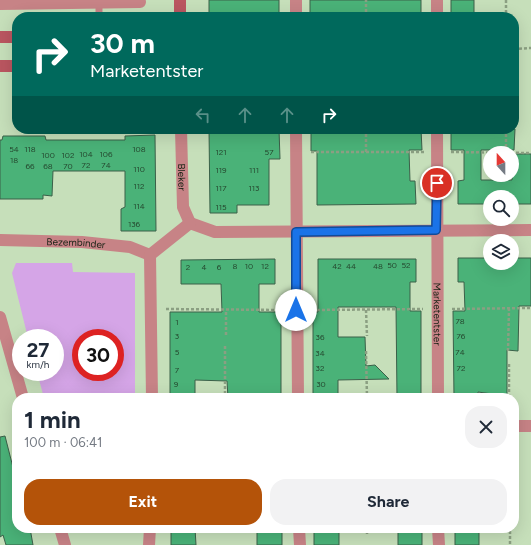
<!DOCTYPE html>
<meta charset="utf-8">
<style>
body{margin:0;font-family:Figtree,sans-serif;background:#f2f2f3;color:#1f2937;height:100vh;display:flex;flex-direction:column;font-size:15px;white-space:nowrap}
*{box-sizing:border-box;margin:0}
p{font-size:13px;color:#747a83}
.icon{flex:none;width:22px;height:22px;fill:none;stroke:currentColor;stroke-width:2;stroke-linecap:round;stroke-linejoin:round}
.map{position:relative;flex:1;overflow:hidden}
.details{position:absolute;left:12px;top:393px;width:507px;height:140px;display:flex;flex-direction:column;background:#fff;border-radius:16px;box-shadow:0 4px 16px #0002}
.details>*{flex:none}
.top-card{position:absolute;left:12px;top:12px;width:507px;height:122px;border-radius:16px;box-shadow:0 4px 16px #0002;background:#00695c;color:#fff;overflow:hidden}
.needle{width:26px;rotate:339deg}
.fabs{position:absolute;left:483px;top:146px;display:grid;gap:8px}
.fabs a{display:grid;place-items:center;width:36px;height:36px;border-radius:50%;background:#fff;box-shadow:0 4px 16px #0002;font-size:20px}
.speed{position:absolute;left:12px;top:329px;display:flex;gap:8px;font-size:20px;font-weight:700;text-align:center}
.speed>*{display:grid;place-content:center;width:52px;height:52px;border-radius:50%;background:#fff;box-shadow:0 4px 16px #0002;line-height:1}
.speed small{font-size:10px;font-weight:400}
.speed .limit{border:6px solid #d22;background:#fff;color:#111}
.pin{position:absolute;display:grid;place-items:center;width:34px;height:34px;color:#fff;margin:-17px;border:2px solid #fff;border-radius:50%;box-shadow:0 1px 4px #0007}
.me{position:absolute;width:44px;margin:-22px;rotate:0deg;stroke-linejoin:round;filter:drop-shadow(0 0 3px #0008)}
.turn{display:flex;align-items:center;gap:14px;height:84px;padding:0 12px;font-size:18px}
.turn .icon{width:52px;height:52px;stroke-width:2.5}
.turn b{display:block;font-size:28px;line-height:34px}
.lanes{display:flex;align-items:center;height:38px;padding:0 12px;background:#0003;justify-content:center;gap:20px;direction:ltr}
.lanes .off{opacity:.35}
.round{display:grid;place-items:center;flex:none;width:42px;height:42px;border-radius:16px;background:#f2f2f3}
.overview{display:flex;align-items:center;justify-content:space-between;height:68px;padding:0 12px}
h1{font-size:24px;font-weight:700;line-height:30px}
.cta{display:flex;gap:8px;margin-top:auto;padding:8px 12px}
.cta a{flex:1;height:46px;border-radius:16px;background:#b45309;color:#fff;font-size:16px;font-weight:700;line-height:46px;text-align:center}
.cta a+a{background:#f2f2f3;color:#1f2937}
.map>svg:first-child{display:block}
.green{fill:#d5a5e7;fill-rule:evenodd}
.building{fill:#4ab278;stroke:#3b6049}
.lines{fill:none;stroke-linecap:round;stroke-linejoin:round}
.path{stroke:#8b9f82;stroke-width:2.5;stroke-dasharray:3 2;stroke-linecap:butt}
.lane{stroke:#c78386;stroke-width:7}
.street{stroke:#c78386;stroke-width:12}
.secondary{stroke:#ba5660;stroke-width:12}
.route-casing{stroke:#114b97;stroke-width:10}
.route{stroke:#1a73e8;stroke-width:7}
.labels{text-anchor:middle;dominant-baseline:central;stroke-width:4;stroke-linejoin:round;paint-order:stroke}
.number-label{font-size:8px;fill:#25472e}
.street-label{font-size:10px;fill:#192315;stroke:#c6dfba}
</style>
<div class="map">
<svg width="531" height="545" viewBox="0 0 531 545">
<rect width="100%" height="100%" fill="#c6dfba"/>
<path class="green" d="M16 263H72L73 272 135 273V398H44L37 372H55V338H28L12 273ZM81 338H115V372H81Z"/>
<path class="building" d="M209 0H279V14L259 15V17H209Z
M310 0H421V17H368V13L341 14V17H310Z
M451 0H474V17H451Z
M209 129H279L280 159H269V205H237V213H210Z
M311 129H421L422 150H409L410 181H415L416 204 317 205V151H311Z
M451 129H515L514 150H481V180H512V154H531V204H512V197H490V204H458V181L464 180V150H451Z
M155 135 156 231H121V209L125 207V171H53L52 196 43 195V199H0V140H2L3 136H45L46 140H125V136Z
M458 258H490V263H512V258H531V306H519L518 351 507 350V396L478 392V398H454L453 311H465L464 282H458Z
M275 259V284H259V312H281V398H228L227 381 195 380V398H170V312H222L221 284H181V260Z
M318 259H416V282H410V311H421V398H397L396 307H338V337H365L366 366 375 365 389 379 338 380V398H313V312H318Z
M5 436 17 483V528H30L33 545H6L3 535 0 537V437Z
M171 528H195L196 545H171Z
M257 528H282V545H257Z
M314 528H339V545H314Z
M398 528H422V545H398Z
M455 528H479V545H455Z"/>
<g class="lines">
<path class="path" d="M506 0V17
M366 17V0
M514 49 531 48
M366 129V152
M506 129V152
M311 152H424
M451 152 531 153
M166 309 283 310
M452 309 531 308
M312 310 423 309
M366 310 367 336
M226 335V310
M225 346V398
M366 351 367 398
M508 351 509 309
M509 364V398
M226 528V533
M510 531V545
M367 534V528"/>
<path class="lane" d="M99 3V17"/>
<g class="street">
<path d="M0 4 140 2"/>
<path d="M296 17V0"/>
<path d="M437 17V0"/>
<path id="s1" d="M181 129 183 207 190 223"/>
<path d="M296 129 298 398"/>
<path id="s2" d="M437 129 438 398"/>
<path d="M190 223 215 232 531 230"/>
<path id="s3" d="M0 240 82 242 130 247 150 255"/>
<path d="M150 255 152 398"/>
<path d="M150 255 190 223"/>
<path d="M0 317 23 398"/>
<path d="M514 426H531"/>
<path d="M60 528 65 545"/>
<path d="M299 528 300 545"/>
<path d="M438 528 439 545"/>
<path d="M149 545 150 528"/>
</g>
<path class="secondary" d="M180 17V0
M0 37H17
M0 66H17"/>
</g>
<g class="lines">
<defs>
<path id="route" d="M296 310V232L436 230 437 183"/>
</defs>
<use href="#route" class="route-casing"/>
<use href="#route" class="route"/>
</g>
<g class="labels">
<g class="number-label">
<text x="14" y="149">54</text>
<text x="30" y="149">118</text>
<text x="139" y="149">108</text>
<text x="221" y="152">121</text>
<text x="269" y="152">57</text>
<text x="86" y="154">104</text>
<text x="106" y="154">106</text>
<text x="48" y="155">100</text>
<text x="68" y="155">102</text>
<text x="14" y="160">18</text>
<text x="86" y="165">72</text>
<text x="106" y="165">74</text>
<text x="30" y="166">66</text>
<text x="48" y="166">68</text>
<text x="68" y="166">70</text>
<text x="139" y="169">110</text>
<text x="221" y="170">119</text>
<text x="254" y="170">111</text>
<text x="139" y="186">112</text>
<text x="221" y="188">117</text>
<text x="254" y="188">113</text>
<text x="139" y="206">114</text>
<text x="221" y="207">115</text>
<text x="134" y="224">136</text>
<text x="392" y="265">50</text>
<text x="406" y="265">52</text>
<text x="235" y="266">8</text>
<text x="249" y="266">10</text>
<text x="265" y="266">12</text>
<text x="337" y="266">42</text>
<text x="351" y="266">44</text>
<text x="378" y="266">48</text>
<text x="188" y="267">2</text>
<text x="204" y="267">4</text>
<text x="219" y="267">6</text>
<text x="460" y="321">78</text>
<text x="177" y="322">1</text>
<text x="177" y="336">3</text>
<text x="461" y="336">76</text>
<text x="320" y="337">36</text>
<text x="177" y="352">5</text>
<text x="460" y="352">74</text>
<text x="320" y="353">34</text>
<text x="320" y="368">32</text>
<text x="461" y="368">72</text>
<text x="177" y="370">7</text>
<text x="176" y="384">9</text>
<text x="321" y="384">30</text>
</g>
<g class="street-label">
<text stroke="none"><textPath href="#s1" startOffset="48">Bleker</textPath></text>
<text stroke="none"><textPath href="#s3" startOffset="76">Bezembinder</textPath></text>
<text stroke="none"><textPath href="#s2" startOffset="185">Marketentster</textPath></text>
</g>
</g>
</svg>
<div class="fabs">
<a><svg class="needle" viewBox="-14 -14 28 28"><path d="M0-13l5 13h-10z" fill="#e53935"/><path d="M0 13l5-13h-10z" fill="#747a83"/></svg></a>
<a><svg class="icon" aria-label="search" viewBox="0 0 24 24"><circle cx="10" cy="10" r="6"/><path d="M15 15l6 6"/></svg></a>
<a><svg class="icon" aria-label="layers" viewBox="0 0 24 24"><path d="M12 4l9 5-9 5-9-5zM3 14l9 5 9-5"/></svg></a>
</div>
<div class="speed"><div>27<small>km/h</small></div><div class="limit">30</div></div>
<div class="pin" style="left:437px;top:183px;background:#d93025"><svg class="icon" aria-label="arrive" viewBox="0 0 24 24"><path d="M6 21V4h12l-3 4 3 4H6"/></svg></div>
<svg class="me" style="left:296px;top:310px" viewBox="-20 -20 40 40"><circle r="19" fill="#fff"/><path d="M0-13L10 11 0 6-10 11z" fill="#1a73e8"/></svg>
<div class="top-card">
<div class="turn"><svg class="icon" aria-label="right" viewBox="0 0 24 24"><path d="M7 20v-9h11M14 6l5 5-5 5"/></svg><div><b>30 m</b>Marketentster</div></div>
<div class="lanes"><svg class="icon off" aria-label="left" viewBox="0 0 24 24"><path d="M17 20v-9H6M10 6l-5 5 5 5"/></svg><svg class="icon off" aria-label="ahead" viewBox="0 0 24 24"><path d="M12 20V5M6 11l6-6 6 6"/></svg><svg class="icon off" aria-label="ahead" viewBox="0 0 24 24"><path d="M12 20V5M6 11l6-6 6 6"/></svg><svg class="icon" aria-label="right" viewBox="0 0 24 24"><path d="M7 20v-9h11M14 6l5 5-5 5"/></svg></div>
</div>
<section class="details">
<div class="overview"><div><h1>1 min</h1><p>100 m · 06:41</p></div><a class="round"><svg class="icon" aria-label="close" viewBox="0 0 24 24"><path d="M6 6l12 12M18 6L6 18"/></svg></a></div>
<div class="cta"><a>Exit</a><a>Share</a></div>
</section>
</div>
